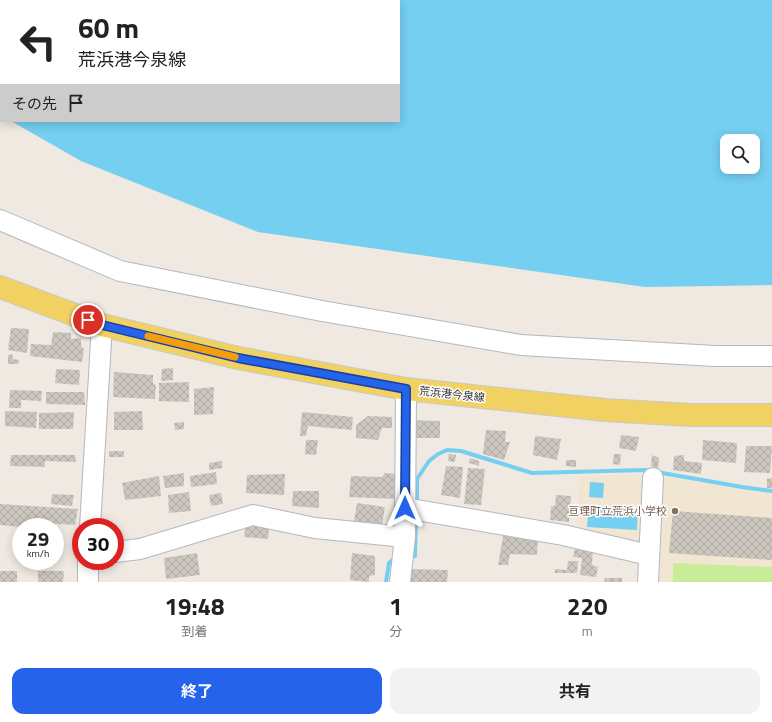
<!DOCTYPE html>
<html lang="ja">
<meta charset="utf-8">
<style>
body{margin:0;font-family:"Titillium Web","Noto Sans JP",sans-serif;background:#f2f2f2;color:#222;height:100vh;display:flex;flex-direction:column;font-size:15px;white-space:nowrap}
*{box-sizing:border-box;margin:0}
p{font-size:13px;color:#767676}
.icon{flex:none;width:22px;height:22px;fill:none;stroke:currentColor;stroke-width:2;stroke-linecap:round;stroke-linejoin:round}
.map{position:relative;height:582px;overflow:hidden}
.details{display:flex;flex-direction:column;background:#fff;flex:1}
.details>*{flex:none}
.banner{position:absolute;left:0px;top:0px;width:400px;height:122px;box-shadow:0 2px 10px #0003;background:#fff;color:#222;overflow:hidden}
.tools{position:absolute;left:720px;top:134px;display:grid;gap:8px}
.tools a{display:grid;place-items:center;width:40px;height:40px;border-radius:8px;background:#fff;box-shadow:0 2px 10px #0003;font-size:20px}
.speed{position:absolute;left:12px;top:518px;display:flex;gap:8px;font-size:20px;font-weight:700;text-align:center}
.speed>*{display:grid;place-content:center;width:52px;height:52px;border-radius:50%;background:#fff;box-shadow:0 2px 10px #0003;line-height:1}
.speed small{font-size:10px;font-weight:400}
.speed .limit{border:6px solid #d22;background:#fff;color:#111}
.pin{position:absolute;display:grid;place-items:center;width:34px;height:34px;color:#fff;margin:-17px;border:2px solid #fff;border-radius:50%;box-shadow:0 1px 4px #0007}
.me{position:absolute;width:44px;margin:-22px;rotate:0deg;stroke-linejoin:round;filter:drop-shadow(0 0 3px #0008)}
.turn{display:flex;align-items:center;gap:14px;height:84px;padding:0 12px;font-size:18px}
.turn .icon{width:52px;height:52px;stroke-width:2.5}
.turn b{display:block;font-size:28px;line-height:34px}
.then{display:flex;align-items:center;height:38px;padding:0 12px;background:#0003;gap:8px;font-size:15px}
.eta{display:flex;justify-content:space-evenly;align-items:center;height:68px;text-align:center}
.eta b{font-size:24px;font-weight:700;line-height:28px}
.button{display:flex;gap:8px;margin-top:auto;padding:8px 12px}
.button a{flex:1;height:46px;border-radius:12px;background:#2563eb;color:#fff;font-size:16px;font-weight:700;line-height:46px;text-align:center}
.button a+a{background:#f2f2f2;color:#222}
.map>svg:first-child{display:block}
.education{fill:#f0e6d1}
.pitch{fill:#c9ec9a}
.water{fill:#75cff0;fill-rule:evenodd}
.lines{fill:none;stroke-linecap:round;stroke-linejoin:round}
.stream{stroke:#75cff0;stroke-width:4}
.building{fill:url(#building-cross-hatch)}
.minor-casing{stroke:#b4b7c1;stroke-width:22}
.major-casing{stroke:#c9c9c9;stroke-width:24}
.minor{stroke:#fff;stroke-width:20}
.major{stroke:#f2d163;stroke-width:22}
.route-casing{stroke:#184099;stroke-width:10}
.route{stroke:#2563eb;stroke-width:7}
.slow{stroke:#f59e0b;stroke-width:7}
.education-dot{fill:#8d6e63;stroke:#fff;stroke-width:1.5}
.labels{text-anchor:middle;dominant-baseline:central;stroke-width:3;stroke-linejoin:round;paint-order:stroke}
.street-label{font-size:11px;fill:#2e2e2e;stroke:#fff}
.education-label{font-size:11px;fill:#785e54;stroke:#fff;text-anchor:end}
</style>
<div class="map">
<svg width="772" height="582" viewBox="0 0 772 582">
<defs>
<pattern id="building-cross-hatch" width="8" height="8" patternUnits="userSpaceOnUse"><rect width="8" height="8" fill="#cbc7bf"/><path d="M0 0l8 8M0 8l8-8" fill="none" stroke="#afaba4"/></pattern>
</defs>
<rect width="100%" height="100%" fill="#efe9e1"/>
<path class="education" d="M646 475 772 492V582H646L644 547 577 530 579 476Z"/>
<path class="pitch" d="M673 563 772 567V582H673Z"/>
<path class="water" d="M0 0H772V285L645 287 258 232 81 161 11 121H399V1H1V115ZM727 141H753V167H727Z
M590 482 604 483 603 498 589 497Z
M589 506 638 509 637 530 587 527Z"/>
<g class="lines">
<path class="stream" d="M417 505V479L429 461 438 454 447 450 461 451 532 473 645 470 742 487 772 491
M410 557 415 556 416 516
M386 582 389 563 395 558"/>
</g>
<path class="building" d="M11 328 29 329 27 353 8 350Z
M53 332 71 333V339L81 338V346L84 349 82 362 30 356 31 344 51 345Z
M12 354 13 359 19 360 18 364H8V355Z
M173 368V380L161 381 162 369Z
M56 369 80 370 79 385 55 383Z
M114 372 153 375V384L156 385 155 399 113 397Z
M189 382V402L159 401V383Z
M214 387 213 414 194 415V389Z
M10 390 42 391 41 401 21 400V408H9Z
M46 392H84L85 405 46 404Z
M5 411 37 412 36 428 5 426Z
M142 411 143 430H114V412Z
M74 412 73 429H39V413Z
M302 412 353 417 352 430 308 426 306 436H300Z
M368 416 392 417V428H382L378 440 356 438V425Z
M408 420 440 421V438H408Z
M184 422V429L175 430 174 423Z
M486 430 506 431 505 442H510L504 460 483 454Z
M621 435 639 437 636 451 619 448Z
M535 436 561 439 557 460 533 455Z
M306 440H318L316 455 305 454Z
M703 440 737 443 736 463 702 460Z
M746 446H772L770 473 744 472Z
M109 451H124V457H109Z
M449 454 456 455 455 462 448 461Z
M614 454H621L620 465 613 464Z
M11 455H75L76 462 45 461V467L10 466Z
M652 455 659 458 658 468 651 466Z
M684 455V461L702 463 701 474 673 470 674 456Z
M470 458 479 461V466L469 463Z
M566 460H576V467L566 466Z
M222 461V468L209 470V463Z
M446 466 463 467 460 498 441 495Z
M468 468 485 469 481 505 464 504Z
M216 472 217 484 191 487 190 476Z
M184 473V486L165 488 163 476Z
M385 473 396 474V499L349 497 351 476 382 477Z
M285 474 284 495 246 493 247 475Z
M159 476 161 496 125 500 122 483Z
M772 478V488H767V479Z
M293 491H319V508L292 506Z
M189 492 191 511 169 513 168 495Z
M221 493 223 504 211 506 209 495Z
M52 494 74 495 72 506 51 504Z
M556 495 571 496 569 522 550 520 551 506H555Z
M357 503 385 507 382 525 354 521Z
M0 504 78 509 75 525 23 522 22 527H21L0 525Z
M673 511 772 518V560L669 553Z
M246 524 269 527 268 539 244 537Z
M504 531 538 536 537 555 510 554 508 565H498Z
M576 545 593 546 592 565 598 567 596 577 580 575 582 558 573 557Z
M197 553 200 575 166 579 164 558Z
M352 553 375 556V575L369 576V582L350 580Z
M568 561H578L577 573H555V569L567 570Z
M408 569 448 570 447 582H407Z
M0 571H17V582H0Z
M38 571H64L63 582H38Z
M605 578H622V582H604Z"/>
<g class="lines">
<defs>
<path id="minor" d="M0 220 120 271 322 311 521 345 715 356H772
M405 508 563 535 649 555
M90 527 102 325
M115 552 140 549 253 515 315 528 405 537
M88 582V561
M400 582 405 537 406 389
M648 582 653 478"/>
<path id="major" d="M0 287 102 325 238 358 406 389 605 410 691 415H772"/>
</defs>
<use href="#minor" class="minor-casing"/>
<use href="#major" class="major-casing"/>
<use href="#minor" class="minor"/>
<use href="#major" class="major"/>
</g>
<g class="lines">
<defs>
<path id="route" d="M88 320 102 325 238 358 406 389 405 508"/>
</defs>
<use href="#route" class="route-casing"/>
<use href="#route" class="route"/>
<path class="slow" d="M148 336 235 357"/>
</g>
<circle class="education-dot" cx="675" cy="511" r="4"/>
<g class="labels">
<g class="street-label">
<text transform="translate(452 394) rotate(6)">荒浜港今泉線</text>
</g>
<g class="education-label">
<text x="667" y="511">亘理町立荒浜小学校</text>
</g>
</g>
</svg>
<div class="tools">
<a><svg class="icon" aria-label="search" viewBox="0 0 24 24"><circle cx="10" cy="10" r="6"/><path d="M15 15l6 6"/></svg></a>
</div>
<div class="speed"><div>29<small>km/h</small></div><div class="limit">30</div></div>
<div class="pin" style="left:88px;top:320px;background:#d93025"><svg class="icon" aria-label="arrive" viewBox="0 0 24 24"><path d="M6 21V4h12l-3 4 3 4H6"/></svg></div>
<svg class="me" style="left:405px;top:508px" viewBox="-20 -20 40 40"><path d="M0-17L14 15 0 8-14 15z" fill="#2563eb" stroke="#fff" stroke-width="4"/></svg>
<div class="banner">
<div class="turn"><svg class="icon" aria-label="left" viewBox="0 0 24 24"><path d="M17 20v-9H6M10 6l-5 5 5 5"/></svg><div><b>60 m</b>荒浜港今泉線</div></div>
<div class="then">その先<svg class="icon" aria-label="arrive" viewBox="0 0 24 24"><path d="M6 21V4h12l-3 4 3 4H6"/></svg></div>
</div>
</div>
<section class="details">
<div class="eta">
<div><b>19:48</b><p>到着</p></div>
<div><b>1</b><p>分</p></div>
<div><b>220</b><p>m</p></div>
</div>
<div class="button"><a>終了</a><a>共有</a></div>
</section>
